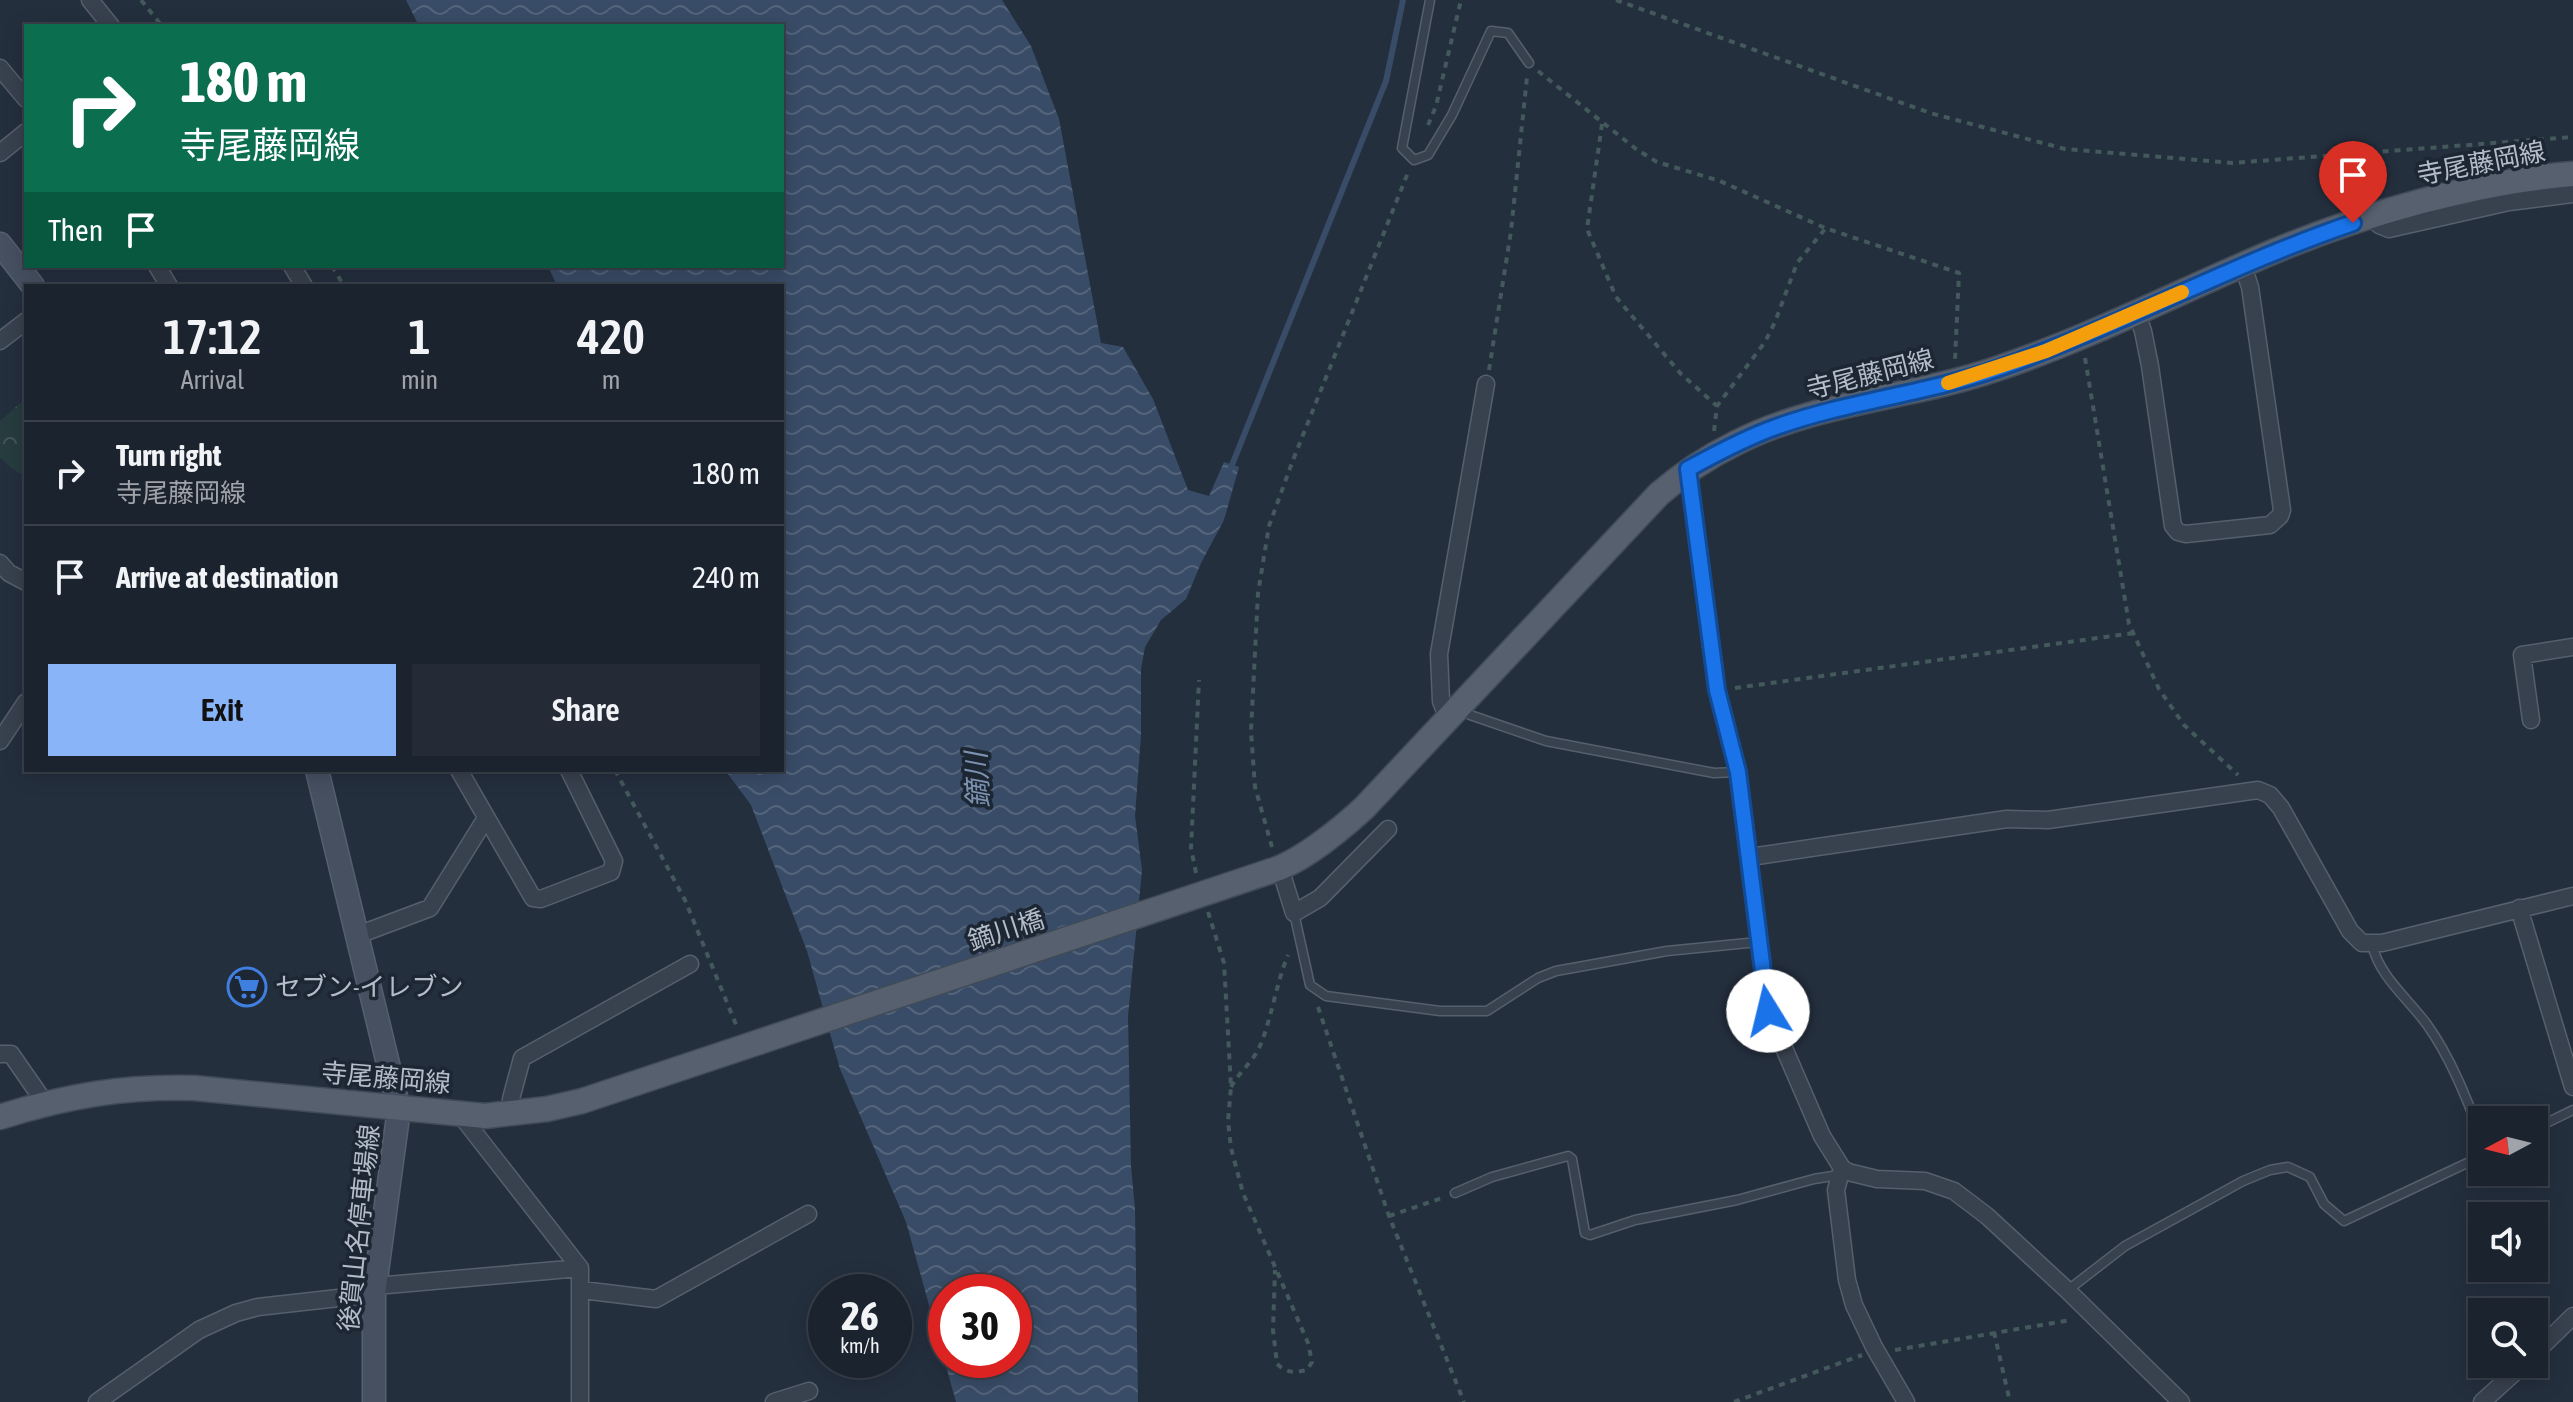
<!DOCTYPE html>
<meta charset="utf-8">
<style>
body{margin:0;font-family:"Asap Condensed","Noto Sans JP",sans-serif;background:#242b36;color:#f1f3f6;height:100vh;display:flex;flex-direction:column;font-size:30px;white-space:nowrap}
*{box-sizing:border-box;margin:0}
p{font-size:26px;color:#a0a4aa}
.icon{flex:none;width:44px;height:44px;fill:none;stroke:currentColor;stroke-width:2;stroke-linecap:round;stroke-linejoin:round}
.map{position:relative;flex:1;overflow:hidden}
.sheet{position:absolute;left:24px;top:284px;width:760px;height:488px;display:flex;flex-direction:column;background:#1b232e;border-radius:0px;box-shadow:0 4px 20px #0003,0 0 0 2px #39404a}
.sheet>*{flex:none}
.hud{position:absolute;left:24px;top:24px;width:760px;height:244px;border-radius:0px;box-shadow:0 4px 20px #0003,0 0 0 2px #39404a;background:#0b6e4f;color:#fff;overflow:hidden}
.needle{width:52px;rotate:263deg}
.controls{position:absolute;left:2468px;top:1106px;display:grid;gap:16px}
.controls a{display:grid;place-items:center;width:80px;height:80px;border-radius:0px;background:#1b232e;box-shadow:0 4px 20px #0003,0 0 0 2px #39404a;font-size:40px}
.speed{position:absolute;left:808px;top:1274px;display:flex;gap:16px;font-size:40px;font-weight:700;text-align:center}
.speed>*{display:grid;place-content:center;width:104px;height:104px;border-radius:50%;background:#1b232e;box-shadow:0 4px 20px #0003,0 0 0 2px #39404a;line-height:1}
.speed small{font-size:20px;font-weight:400}
.speed .limit{border:12px solid #d22;background:#fff;color:#111}
.pin{position:absolute;display:grid;place-items:center;width:68px;height:68px;color:#fff;margin:-82px -34px;border-radius:50% 50% 50% 0;rotate:-45deg;box-shadow:0 0 8px #0007}
.pin .icon{rotate:45deg}
.me{position:absolute;width:88px;margin:-44px;rotate:351deg;stroke-linejoin:round;filter:drop-shadow(0 0 6px #0008)}
.turn{display:flex;align-items:center;gap:28px;height:168px;padding:0 24px;font-size:36px}
.turn .icon{width:104px;height:104px;stroke-width:2.5}
.turn b{display:block;font-size:56px;line-height:68px}
.then{display:flex;align-items:center;height:76px;padding:0 24px;background:#0003;gap:16px;font-size:30px}
.eta{display:flex;justify-content:space-evenly;align-items:center;height:136px;text-align:center}
.eta b{font-size:48px;font-weight:600;line-height:56px}
.action{display:flex;gap:16px;margin-top:auto;padding:16px 24px}
.action a{flex:1;height:92px;border-radius:0px;background:#8ab4f8;color:#111;font-size:32px;font-weight:600;line-height:92px;text-align:center}
.action a+a{background:#242b36;color:#f1f3f6}
ul{padding:0;list-style:none}
li{display:flex;align-items:center;gap:24px;height:104px;padding:0 24px;border-top:2px solid #39404a}
li div{flex:1}
li b{display:block;font-size:30px}
li em{font-style:normal}
.map>svg:first-child{display:block}
.park{fill:url(#park-crowns)}
.water{fill:url(#water-waves);fill-rule:evenodd}
.lines{fill:none;stroke-linecap:round;stroke-linejoin:round}
.stream{stroke:#394c67;stroke-width:6}
.lane-casing{stroke:#565f6c;stroke-width:11}
.street-casing{stroke:#565f6c;stroke-width:19}
.secondary-casing{stroke:#565f6c;stroke-width:25}
.primary-casing{stroke:#414a57;stroke-width:27}
.path{stroke:#44595c;stroke-width:4;stroke-dasharray:6 6;stroke-linecap:butt}
.lane{stroke:#38414e;stroke-width:8}
.street{stroke:#38414e;stroke-width:16}
.secondary{stroke:#465061;stroke-width:22}
.primary{stroke:#56606e;stroke-width:24}
.primary-bridge-casing{stroke:#414a57;stroke-width:27;stroke-linecap:butt}
.primary-bridge{stroke:#56606e;stroke-width:24}
.route-casing{stroke:#114b97;stroke-width:20}
.route{stroke:#1a73e8;stroke-width:14}
.slow{stroke:#f59e0b;stroke-width:14}
.labels{text-anchor:middle;dominant-baseline:central;stroke-width:7;stroke-linejoin:round;paint-order:stroke}
.street-label{font-size:26px;fill:#b4bcc9;stroke:#1d2633}
.poi-label{font-size:26px;fill:#b4bcc9;stroke:#1d2633;text-anchor:start}
.water-label{font-size:28px;font-style:italic;fill:#7c92b1;stroke:#1d2633}
</style>
<div class="map">
<svg width="2573" height="1402" viewBox="0 0 2573 1402">
<defs>
<pattern id="park-crowns" width="20" height="18" patternUnits="userSpaceOnUse" patternTransform="scale(2)"><rect width="20" height="18" fill="#263c3f"/><path d="M2 6a3 3 0 1 1 6 0M12 15a3 3 0 1 1 6 0" fill="none" stroke="#435659"/></pattern>
<pattern id="water-waves" width="16" height="10" patternUnits="userSpaceOnUse" patternTransform="scale(2)"><rect width="16" height="10" fill="#394c67"/><path d="M0 5q4-4 8 0t8 0" fill="none" stroke="#53647b"/></pattern>
</defs>
<rect width="100%" height="100%" fill="#242f3e"/>
<path class="park" d="M26 398V477L11 468 0 457V421Z"/>
<path class="water" d="M406 0H1002L1031 46 1059 119 1101 343 1123 347 1153 399 1188 490 1209 496 1224 462 1239 467 1224 520 1201 563 1186 599 1161 620 1145 647 1141 669V735L1135 816 1142 870 1128 1016 1131 1166 1135 1209 1138 1402H956L906 1222 840 1069 807 951 751 805 725 770H782V286H557L548 266H782V26H419ZM946 1292H1014V1360H946Z"/>
<g class="lines">
<path class="stream" d="M1230 470 1386 81 1403 0"/>
<defs>
<path id="lane" d="M1430 0 1402 148 1414 160 1428 155 1452 115 1491 31 1508 33 1529 63
M1461 707 1470 715 1546 741 1714 773 1738 772
M1294 913 1310 985 1326 996 1440 1011H1487L1538 978 1556 971 1667 951 1758 942
M2372 944C2379 977 2409 999 2428 1026 2452 1060 2467 1100 2482 1138
M2534 1129 2573 1110
M1455 1193 1492 1177 1568 1156 1572 1159 1585 1233 1590 1235 1635 1220 1737 1200 1814 1179 1839 1175
M2068 1290 2125 1246 2243 1181 2270 1170 2288 1167 2310 1177 2324 1204 2344 1221 2482 1156"/>
<path id="street" d="M90 0 111 26
M0 68 26 99
M0 153 26 132
M2374 216 2379 225 2389 229 2509 202 2573 194
M157 266 169 286
M292 266 304 286
M2136 312 2143 331 2150 366 2173 526 2178 532 2186 534 2270 525 2280 516 2282 510 2250 287 2243 266
M0 341 26 321
M1688 469 1717 690 1738 772 1768 1011 1822 1136 1842 1168 1848 1172 1877 1179 1925 1181 1954 1191 1987 1216 2067 1290 2181 1402
M0 563 9 573 26 582
M1448 719 1441 701 1439 654 1486 384
M2531 720 2522 655 2573 647
M0 741 26 702
M459 770 533 898 541 899 611 872 614 861 569 770
M1750 857 2007 819 2048 820 2258 790 2270 795 2281 808 2350 931 2362 943H2382L2573 896
M1280 868 1294 913 1320 898 1388 829
M2519 908 2573 1087
M358 935 430 908 486 818
M0 1054H11L45 1103
M459 1113 580 1268V1402
M513 1114 511 1099 522 1058 690 964
M1842 1168 1836 1190 1847 1280 1854 1305 1874 1347 1906 1402
M376 1286 580 1268
M582 1290 656 1299 808 1214
M2534 1354 2573 1316
M97 1402 199 1330 236 1313 258 1307 374 1294
M774 1402 809 1391
M2482 1402 2524 1364"/>
<path id="secondary" d="M0 244 33 286
M317 770 399 1109 374 1294V1402"/>
<path id="primary" d="M1271 871C1301 862 1341 829 1364 808L1659 494C1682 474 1706 458 1734 444 1814 402 1911 398 1996 369 2092 337 2182 290 2275 251 2364 214 2477 181 2573 174
M0 1117C66 1096 124 1086 194 1088L485 1116 547 1109 582 1101 759 1042"/>
</defs>
<use href="#lane" class="lane-casing"/>
<use href="#street" class="street-casing"/>
<use href="#secondary" class="secondary-casing"/>
<use href="#primary" class="primary-casing"/>
<path class="path" d="M141 0 162 26
M1616 0 1930 113 2065 149 2232 163 2573 137
M1538 71 1636 149 1657 162 1720 181 1825 228 1959 273 1955 360
M1602 124 1587 229 1616 297 1681 374 1717 406
M1428 125 1436 106 1461 0
M332 266 344 286
M2085 358 2129 624 2159 689 2184 725 2238 775
M1489 370 1511 231 1527 77
M1714 431 1717 406 1765 342 1775 322 1797 263 1825 229
M1735 688 2134 633
M615 770 685 900 737 1027
M1272 847 1255 787 1251 731 1258 593 1269 526 1293 460 1409 170
M1196 873 1191 848 1199 680
M1208 912 1224 963 1231 1087 1228 1121 1231 1148 1243 1193 1308 1343 1312 1362 1307 1370C1294 1373 1287 1373 1277 1364L1273 1330 1275 1270
M1318 1007 1389 1216 1464 1402
M1231 1087C1239 1072 1253 1062 1260 1046 1272 1017 1276 984 1288 955
M1389 1216 1445 1197
M1994 1332 2010 1402
M1895 1350 2071 1320
M1734 1402 1862 1355"/>
<use href="#lane" class="lane"/>
<use href="#street" class="street"/>
<use href="#secondary" class="secondary"/>
<use href="#primary" class="primary"/>
<defs>
<path id="primary-bridge" d="M759 1042 1271 871"/>
</defs>
<use href="#primary-bridge" class="primary-bridge-casing"/>
<use href="#primary-bridge" class="primary-bridge"/>
</g>
<g class="lines">
<defs>
<path id="route" d="M1768 1011 1738 772 1717 690 1688 469C1717 453 1745 438 1776 427 1848 401 1926 394 1999 368 2120 326 2232 264 2353 223"/>
</defs>
<use href="#route" class="route-casing"/>
<use href="#route" class="route"/>
<path class="slow" d="M1948 383 2046 351 2182 292"/>
</g>
<defs>
<symbol id="supermarket-ring" viewBox="-11 -11 22 22"><circle r="9.5" fill="#1d2633" stroke="#3f7fe0" stroke-width="1.5"/><path d="M-6-5.5h2.5l.6 2H6L4.5 2H-2.5L-4.4-4H-6ZM-1.5 3.2a1.3 1.3 0 1 0 .1 0ZM3 3.2a1.3 1.3 0 1 0 .1 0Z" fill="#3f7fe0"/></symbol>
</defs>
<g fill-rule="evenodd">
<use href="#supermarket-ring" x="225" y="965" width="44" height="44"/>
</g>
<g class="labels">
<g class="street-label">
<text transform="translate(2481 163) rotate(-11)">寺尾藤岡線</text>
<text transform="translate(1870 374) rotate(-14)">寺尾藤岡線</text>
<text transform="translate(1006 930) rotate(-18)">鏑川橋</text>
<text transform="translate(386 1078) rotate(5)">寺尾藤岡線</text>
<text transform="translate(359 1228) rotate(-84)">後賀山名停車場線</text>
</g>
<g class="poi-label">
<text x="275" y="987">セブン-イレブン</text>
</g>
<g class="water-label">
<text transform="translate(977 780) rotate(-93)">鏑川</text>
</g>
</g>
</svg>
<div class="controls">
<a><svg class="needle" viewBox="-14 -14 28 28"><path d="M0-13l5 13h-10z" fill="#e53935"/><path d="M0 13l5-13h-10z" fill="#a0a4aa"/></svg></a>
<a><svg class="icon" aria-label="sound" viewBox="0 0 24 24"><path d="M4 9h4l5-4v14l-5-4H4zM17 9q2 3 0 6"/></svg></a>
<a><svg class="icon" aria-label="search" viewBox="0 0 24 24"><circle cx="10" cy="10" r="6"/><path d="M15 15l6 6"/></svg></a>
</div>
<div class="speed"><div>26<small>km/h</small></div><div class="limit">30</div></div>
<div class="pin" style="left:2353px;top:223px;background:#d93025"><svg class="icon" aria-label="arrive" viewBox="0 0 24 24"><path d="M6 21V4h12l-3 4 3 4H6"/></svg></div>
<svg class="me" style="left:1768px;top:1011px" viewBox="-20 -20 40 40"><circle r="19" fill="#fff"/><path d="M0-13L10 11 0 6-10 11z" fill="#1a73e8"/></svg>
<div class="hud">
<div class="turn"><svg class="icon" aria-label="right" viewBox="0 0 24 24"><path d="M7 20v-9h11M14 6l5 5-5 5"/></svg><div><b>180 m</b>寺尾藤岡線</div></div>
<div class="then">Then<svg class="icon" aria-label="arrive" viewBox="0 0 24 24"><path d="M6 21V4h12l-3 4 3 4H6"/></svg></div>
</div>
<section class="sheet">
<div class="eta">
<div><b>17:12</b><p>Arrival</p></div>
<div><b>1</b><p>min</p></div>
<div><b>420</b><p>m</p></div>
</div>
<ul>
<li><svg class="icon" aria-label="right" viewBox="0 0 24 24"><path d="M7 20v-9h11M14 6l5 5-5 5"/></svg><div><b>Turn right</b><p>寺尾藤岡線</p></div><em>180 m</em></li>
<li><svg class="icon" aria-label="arrive" viewBox="0 0 24 24"><path d="M6 21V4h12l-3 4 3 4H6"/></svg><div><b>Arrive at destination</b></div><em>240 m</em></li>
</ul>
<div class="action"><a>Exit</a><a>Share</a></div>
</section>
</div>
